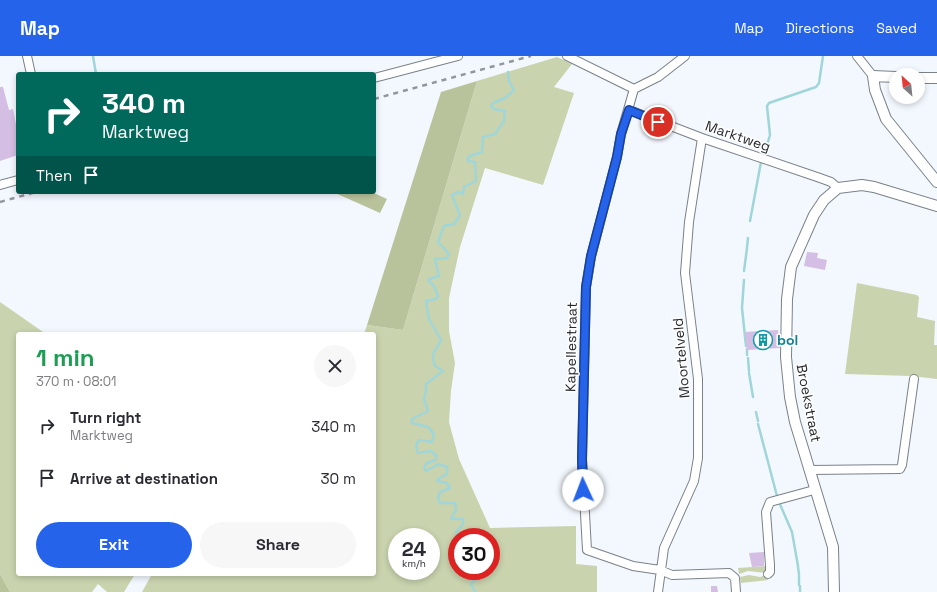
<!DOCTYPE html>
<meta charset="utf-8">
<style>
body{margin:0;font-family:"Space Grotesk",sans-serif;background:#f7f7f7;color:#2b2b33;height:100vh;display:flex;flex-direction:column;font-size:15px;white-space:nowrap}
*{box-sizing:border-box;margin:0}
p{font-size:13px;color:#7c7c81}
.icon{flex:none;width:22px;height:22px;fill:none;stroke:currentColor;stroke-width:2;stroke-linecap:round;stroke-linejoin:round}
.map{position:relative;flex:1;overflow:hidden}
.drawer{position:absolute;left:16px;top:276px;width:360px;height:244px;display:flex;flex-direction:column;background:#fff;border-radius:4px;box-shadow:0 2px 6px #0003}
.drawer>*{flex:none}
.guide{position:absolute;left:16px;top:16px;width:360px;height:122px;border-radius:4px;box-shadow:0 2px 6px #0003;background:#00695c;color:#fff;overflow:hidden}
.needle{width:26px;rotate:333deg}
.buttons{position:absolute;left:889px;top:12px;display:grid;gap:8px}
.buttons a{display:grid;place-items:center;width:36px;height:36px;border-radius:50%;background:#fff;box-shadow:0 2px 6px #0003;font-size:20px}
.speed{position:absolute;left:388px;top:472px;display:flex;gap:8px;font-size:20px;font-weight:700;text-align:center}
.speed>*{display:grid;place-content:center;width:52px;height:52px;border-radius:50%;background:#fff;box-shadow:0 2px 6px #0003;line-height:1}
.speed small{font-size:10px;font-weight:400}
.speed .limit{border:6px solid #d22;background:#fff;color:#111}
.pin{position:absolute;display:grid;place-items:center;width:34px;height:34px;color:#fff;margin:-17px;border:2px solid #fff;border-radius:50%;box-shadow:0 1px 4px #0007}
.me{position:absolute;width:44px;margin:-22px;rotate:358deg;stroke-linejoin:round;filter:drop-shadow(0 0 3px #0008)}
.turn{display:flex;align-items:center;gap:14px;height:84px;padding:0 20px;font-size:18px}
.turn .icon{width:52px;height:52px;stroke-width:2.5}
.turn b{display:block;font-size:28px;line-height:34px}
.then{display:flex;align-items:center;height:38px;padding:0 20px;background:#0003;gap:8px;font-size:15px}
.round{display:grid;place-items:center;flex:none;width:42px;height:42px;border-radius:21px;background:#f7f7f7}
.summary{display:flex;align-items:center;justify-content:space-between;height:68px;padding:0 20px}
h1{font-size:24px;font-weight:600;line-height:30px;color:#1e9e55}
.cta{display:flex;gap:8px;margin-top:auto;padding:8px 20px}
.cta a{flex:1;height:46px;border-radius:24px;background:#2563eb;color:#fff;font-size:16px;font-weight:600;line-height:46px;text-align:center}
.cta a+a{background:#f7f7f7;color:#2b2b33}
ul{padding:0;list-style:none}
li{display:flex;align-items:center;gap:12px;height:52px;padding:0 20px}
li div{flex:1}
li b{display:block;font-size:15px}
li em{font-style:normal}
header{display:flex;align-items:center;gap:24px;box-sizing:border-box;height:56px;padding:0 20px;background:#2563eb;color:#fff}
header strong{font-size:19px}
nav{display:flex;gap:22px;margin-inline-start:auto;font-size:14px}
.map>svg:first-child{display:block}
.green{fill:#c9d3ae;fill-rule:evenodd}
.forest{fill:#b9c39b}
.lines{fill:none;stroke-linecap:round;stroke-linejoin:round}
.stream{stroke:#a0d6d9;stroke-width:2.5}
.building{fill:#d4bee3}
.minor-casing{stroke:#7a818a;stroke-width:10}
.tertiary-casing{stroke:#7a818a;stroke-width:12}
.minor{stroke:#fff;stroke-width:8}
.tertiary{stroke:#fff;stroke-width:10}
.rail{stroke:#92969c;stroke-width:2.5;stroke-dasharray:5 5;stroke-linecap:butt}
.route-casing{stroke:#184099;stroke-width:10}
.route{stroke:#2563eb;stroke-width:7}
.labels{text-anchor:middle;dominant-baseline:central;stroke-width:3;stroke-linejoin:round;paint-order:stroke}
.street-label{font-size:14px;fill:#26292d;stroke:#fff}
.culture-label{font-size:14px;font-weight:bold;fill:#0d838f;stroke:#fff;text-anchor:start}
</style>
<header>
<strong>Map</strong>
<nav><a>Map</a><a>Directions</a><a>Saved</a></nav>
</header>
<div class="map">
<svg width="937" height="536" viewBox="0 0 937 536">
<rect width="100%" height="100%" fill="#f3f8fe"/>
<path class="green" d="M557 1 572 8 554 31 574 37 543 129 485 112 460 191 449 242V275L455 307 451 335 449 366 459 403 490 472 576 470V508L597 510V536H142L152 518H374V278H364L367 269 403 274 477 25ZM397 481H431V515H397ZM457 481H491V515H457Z
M857 227 917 239 919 241 917 261 935 265 934 289H937V323L911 320 845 318Z
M0 246 46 278H18V518H135L124 536H107L98 528 92 536H10L0 518Z
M766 510V517L748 515 739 518 738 512Z
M749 519 760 521 767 519 768 524 741 527 740 521Z"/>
<path class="forest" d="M477 25 403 274 367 269 441 36Z
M333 136H372L387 143 380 157Z
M0 518 10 536H0Z"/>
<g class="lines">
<path class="stream" d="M93 0 96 18
M767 89 770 79 767 50 769 47 816 31 819 27 823 0
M763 99 765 93
M750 165 761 106
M747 191 748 182
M744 215 747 192
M744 224 742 252 746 290
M747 293V299
M748 302 749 315
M749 317 753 341
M756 356 758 365
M758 368 777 440
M779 446 792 476 798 510
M463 481 458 479 456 476 463 468V463H451L456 454 455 447H440L438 441 440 436 450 432 447 427 437 425 438 423 447 418V411L439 408 426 415 424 411 427 407 435 404 437 400 431 395 418 397 416 389 419 384 432 386 434 378 428 371 412 367V363L428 355 424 343 426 335V328L443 315 435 310C430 295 436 296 441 284L429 263 426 245 436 243 438 240 434 230 429 225V223L439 220 435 203 447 202 449 198 438 186 444 170 454 168 460 159 452 139 459 136 463 138 464 131 476 125 475 106 468 105V102L470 100 482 96 483 81 495 78 504 65 505 55 494 53 491 50 493 47 505 42 514 34 509 25 508 16
M798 511 799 518
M799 519V529
M800 530V536
M475 536 471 528 478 520 479 515"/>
</g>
<path class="building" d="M0 31H3L9 54 13 53 18 79V99L0 105Z
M807 196 818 197 817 202 827 204 825 214 804 210Z
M778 274 780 292 747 294 745 276Z
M764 496V510L752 511 749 497Z
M711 530H717L718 536H711Z"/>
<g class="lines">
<defs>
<path id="minor" d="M27 0 31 18
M567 0 634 33
M685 0 658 21 634 33 621 78 617 101 591 201 586 231 582 403 587 494 633 510 660 514 672 519 729 517 735 522 736 536
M857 0 873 20
M374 22 458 0
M629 54 702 82 820 122 831 126 838 132
M0 129 18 124
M809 414 900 413 902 409 914 323
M768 518 770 516V509L766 456 770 446 814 434
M658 536 664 492 694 425 698 402V323L685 217 689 166 702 82"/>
<path id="tertiary" d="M896 21 873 20 875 34 886 63 937 126
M918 22H937
M834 536 833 491 795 366 790 341 786 301 787 243 791 211 814 159 824 144 838 132 862 129 874 131 937 150"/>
</defs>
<use href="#minor" class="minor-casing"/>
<use href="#tertiary" class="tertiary-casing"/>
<use href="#minor" class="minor"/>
<use href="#tertiary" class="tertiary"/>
<path class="rail" d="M374 43 531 0
M0 146 36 136"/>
</g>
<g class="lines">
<defs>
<path id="route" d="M583 434 582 403 586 231 591 200 617 101 621 78 629 54 658 66"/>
</defs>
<use href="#route" class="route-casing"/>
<use href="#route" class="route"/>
</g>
<defs>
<symbol id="building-ring" viewBox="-11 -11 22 22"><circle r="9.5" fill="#fff" stroke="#0f9aa8" stroke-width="1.5"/><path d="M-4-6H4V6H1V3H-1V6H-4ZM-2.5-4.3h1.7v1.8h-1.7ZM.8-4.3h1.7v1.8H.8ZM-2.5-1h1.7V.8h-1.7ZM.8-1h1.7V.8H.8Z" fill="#0f9aa8"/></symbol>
</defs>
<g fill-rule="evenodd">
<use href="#building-ring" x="752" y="273" width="22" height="22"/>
</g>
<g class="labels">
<g class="street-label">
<text transform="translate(738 80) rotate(19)">Marktweg</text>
<text transform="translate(571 291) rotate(-89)">Kapellestraat</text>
<text transform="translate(681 302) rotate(-95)">Moortelveld</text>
<text transform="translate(809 347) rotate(79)">Broekstraat</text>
</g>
<g class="culture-label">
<text x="777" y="284">bol</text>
</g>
</g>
</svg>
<div class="buttons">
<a><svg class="needle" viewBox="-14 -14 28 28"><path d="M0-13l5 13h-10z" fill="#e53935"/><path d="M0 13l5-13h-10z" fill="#7c7c81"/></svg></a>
</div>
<div class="speed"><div>24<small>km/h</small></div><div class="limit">30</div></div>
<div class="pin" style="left:658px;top:66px;background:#d93025"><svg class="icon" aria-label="arrive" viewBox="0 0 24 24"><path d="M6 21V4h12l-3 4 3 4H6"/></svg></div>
<svg class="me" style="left:583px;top:434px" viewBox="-20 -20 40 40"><circle r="19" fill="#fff"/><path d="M0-13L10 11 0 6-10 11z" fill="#2563eb"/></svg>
<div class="guide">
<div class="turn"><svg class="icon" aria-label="right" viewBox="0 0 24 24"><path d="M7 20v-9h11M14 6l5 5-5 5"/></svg><div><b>340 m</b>Marktweg</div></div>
<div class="then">Then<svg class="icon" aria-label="arrive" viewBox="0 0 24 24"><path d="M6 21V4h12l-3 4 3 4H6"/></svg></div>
</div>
<section class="drawer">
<div class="summary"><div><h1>1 min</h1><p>370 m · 08:01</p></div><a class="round"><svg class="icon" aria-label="close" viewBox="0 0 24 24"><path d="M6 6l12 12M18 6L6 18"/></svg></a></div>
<ul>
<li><svg class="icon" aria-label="right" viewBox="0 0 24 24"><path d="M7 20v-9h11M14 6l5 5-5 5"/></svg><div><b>Turn right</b><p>Marktweg</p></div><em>340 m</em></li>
<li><svg class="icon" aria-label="arrive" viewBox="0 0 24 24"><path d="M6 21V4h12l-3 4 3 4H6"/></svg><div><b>Arrive at destination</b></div><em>30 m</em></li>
</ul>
<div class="cta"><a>Exit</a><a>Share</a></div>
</section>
</div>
